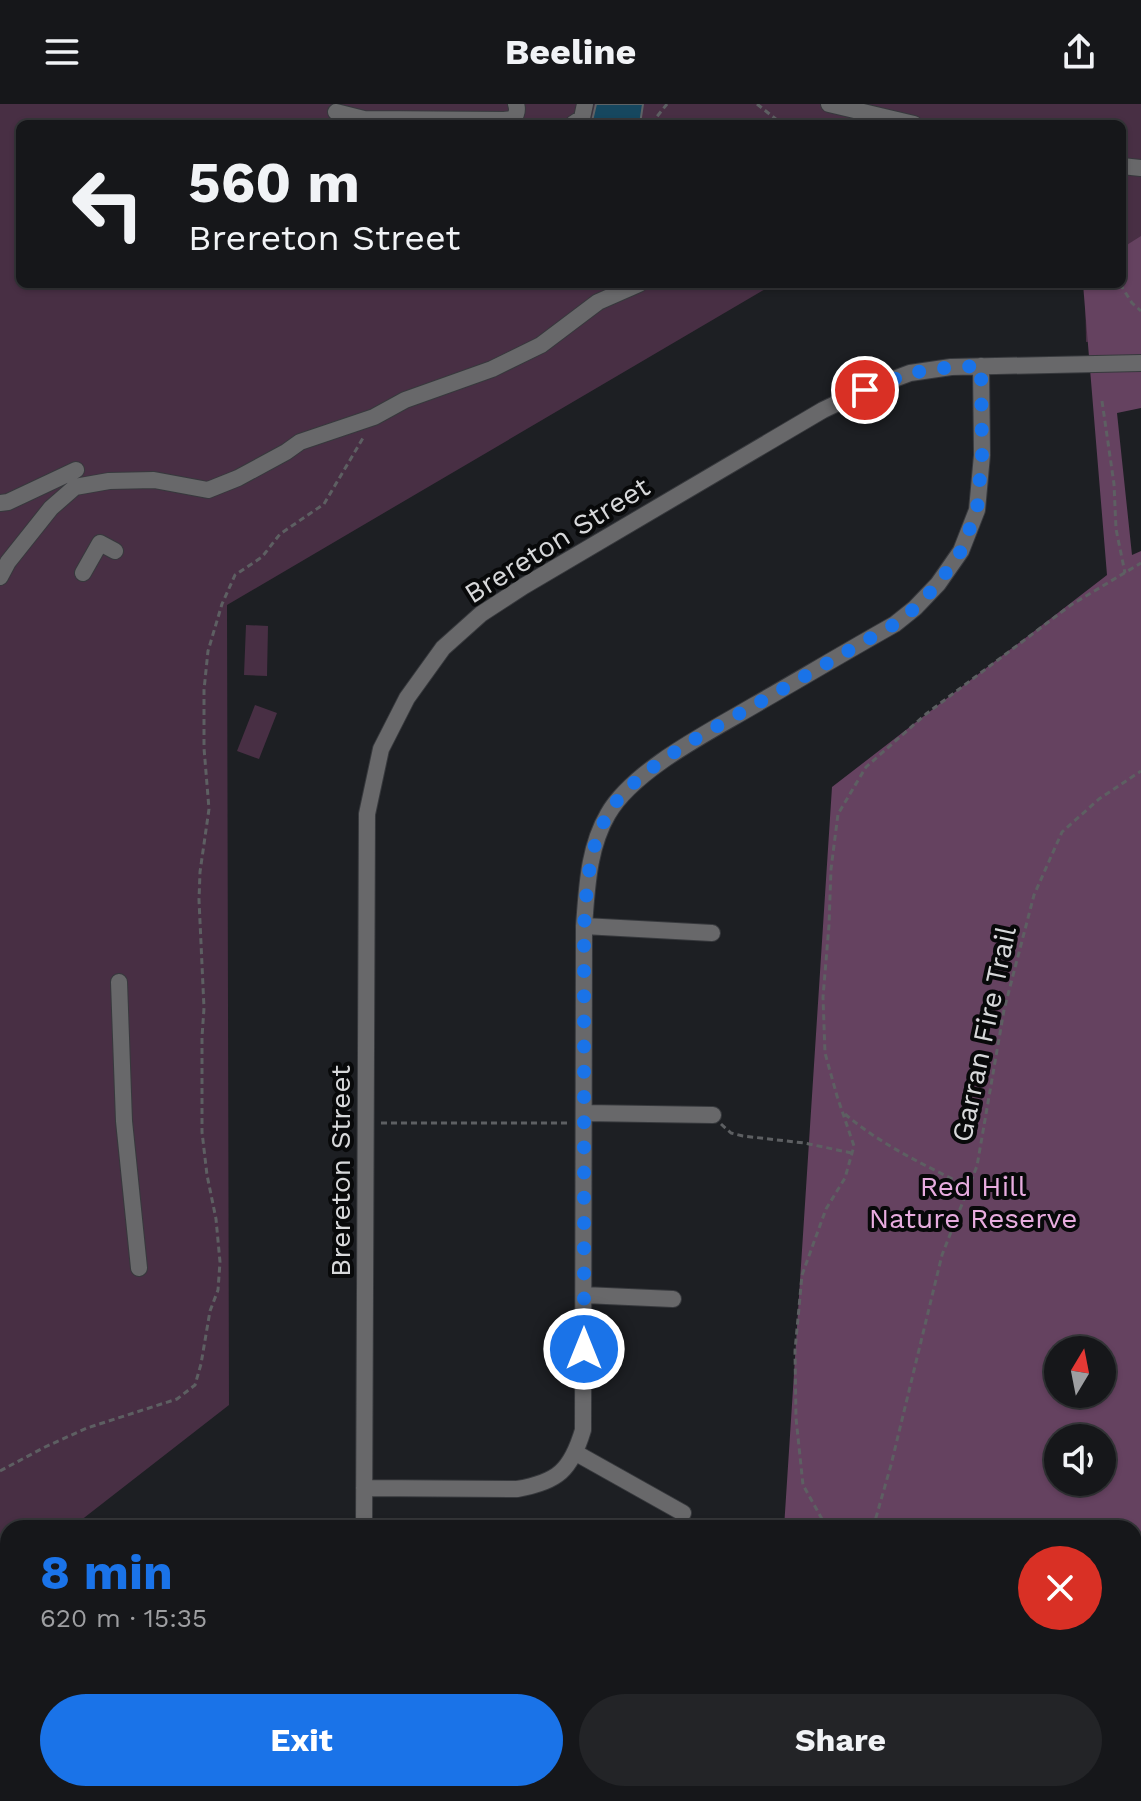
<!DOCTYPE html>
<meta charset="utf-8">
<style>
body{margin:0;font-family:"Work Sans",sans-serif;background:#232427;color:#f1f3f6;height:100vh;display:flex;flex-direction:column;font-size:30px;white-space:nowrap}
*{box-sizing:border-box;margin:0}
p{font-size:26px;color:#9e9fa2}
.icon{flex:none;width:44px;height:44px;fill:none;stroke:currentColor;stroke-width:2;stroke-linecap:round;stroke-linejoin:round}
.map{position:relative;flex:1;overflow:hidden}
.side{position:absolute;left:0px;top:1416px;width:1142px;height:282px;display:flex;flex-direction:column;background:#16171a;border-radius:24px 24px 0 0;box-shadow:0 2px 6px #0004,0 0 0 2px #353639}
.side>*{flex:none}
.guide{position:absolute;left:16px;top:16px;width:1110px;height:168px;border-radius:12px;box-shadow:0 2px 6px #0004,0 0 0 2px #353639;background:#16171a;color:#f1f3f6;overflow:hidden}
.needle{width:52px;rotate:10deg}
.buttons{position:absolute;left:1044px;top:1232px;display:grid;gap:16px}
.buttons a{display:grid;place-items:center;width:72px;height:72px;border-radius:50%;background:#16171a;box-shadow:0 2px 6px #0004,0 0 0 2px #353639;font-size:40px}
.pin{position:absolute;display:grid;place-items:center;width:68px;height:68px;color:#fff;margin:-34px;border:4px solid #fff;border-radius:50%;box-shadow:0 2px 8px #0007}
.me{position:absolute;width:88px;margin:-44px;rotate:0deg;stroke-linejoin:round;filter:drop-shadow(0 0 6px #0008)}
.turn{display:flex;align-items:center;gap:28px;height:168px;padding:0 40px;font-size:36px}
.turn .icon{width:104px;height:104px;stroke-width:2.5}
.turn b{display:block;font-size:56px;line-height:68px}
.round{display:grid;place-items:center;flex:none;width:84px;height:84px;border-radius:42px;background:#232427}
.headline{display:flex;align-items:center;justify-content:space-between;height:136px;padding:0 40px}
h1{font-size:48px;font-weight:700;line-height:60px;color:#1a73e8}
.primary-button{display:flex;gap:16px;margin-top:auto;padding:16px 40px}
.primary-button a{flex:1;height:92px;border-radius:48px;background:#1a73e8;color:#fff;font-size:32px;font-weight:700;line-height:92px;text-align:center}
.primary-button a+a{background:#232427;color:#f1f3f6}
header{display:flex;justify-content:space-between;align-items:center;height:104px;padding:0 40px;background:#16171a;font-size:36px;font-weight:700}
.map>svg:first-child{display:block}
.green{fill:#482f44}
.forest{fill:#654260;fill-rule:evenodd}
.building{fill:#16475f;stroke:#5e6265;stroke-width:2}
.lines{fill:none;stroke-linecap:round;stroke-linejoin:round}
.minor-casing{stroke:#37393d;stroke-width:18}
.path{stroke:#5d5f62;stroke-width:3;stroke-dasharray:6 4;stroke-linecap:butt}
.minor{stroke:#68686a;stroke-width:16}
.route{stroke:#1a73e8;stroke-width:14;stroke-dasharray:0 25.2}
.labels{text-anchor:middle;dominant-baseline:central;stroke-width:8;stroke-linejoin:round;paint-order:stroke}
.street-label{font-size:28px;fill:#d7d8da;stroke:#08090a}
.park-label{font-size:28px;fill:#e8acdf;stroke:#08090a}
</style>
<header><svg class="icon" aria-label="menu" viewBox="0 0 24 24"><path d="M4 6h16M4 12h16M4 18h16"/></svg>Beeline<svg class="icon" aria-label="share" viewBox="0 0 24 24"><path d="M12 15V3M7 8l5-5 5 5M5 13v7h14v-7"/></svg></header>
<div class="map">
<svg width="1141" height="1697" viewBox="0 0 1141 1697">
<rect width="100%" height="100%" fill="#1d1f23"/>
<path class="green" d="M0 0H1141V234L1086 238 1085 180H1122V20H20V180H774L227 501 229 1301 71 1424H8V1456H0Z
M246 521 268 522 267 572 244 571Z
M255 601 277 609 259 655 237 647Z"/>
<path class="forest" d="M1141 132V304L1117 309 1132 451 1141 447V1697H874L868 1690H1134V1424H784L832 683 1107 471 1083 180H1122V144ZM1058 1246H1102V1290H1058ZM1058 1334H1102V1378H1058Z"/>
<path class="building" d="M596 0H643L640 20 592 17Z"/>
<g class="lines">
<defs>
<path id="minor" d="M829 0 914 20
M336 8 364 15 504 16 513 15C517 10 518 6 516 0
M573 20 582 14 585 0
M1122 62 1141 64
M0 399 8 398 76 366
M83 469 100 439 115 447
M0 473 8 458 51 404 75 383 109 377 154 376 208 386 238 374 286 348 300 338 374 313 405 296 492 265 541 241 598 198 639 180
M584 822 712 829
M119 878 124 1017 139 1164
M585 1009 713 1011
M584 1191 673 1195
M576 1349 683 1409
M364 1384 517 1385C558 1378 571 1366 583 1326L584 822C587 785 588 744 608 710 633 666 709 628 753 602 800 575 847 547 895 520L915 504 938 480 961 447 977 406 982 351 981 262
M364 1424 367 710 381 645 407 594 443 544 481 510 524 482 823 306 865 286 910 269 951 263 1141 259
M54 1690 55 1697
M549 1690 551 1697
M274 1697 279 1690"/>
</defs>
<use href="#minor" class="minor-casing"/>
<path class="path" d="M757 0 782 20
M651 20 667 0
M1120 180 1132 199 1141 207
M1102 297 1114 380 1116 425 1125 469
M845 1010C881 1041 926 1062 969 1083
M381 1019H570
M721 1020 731 1029 743 1032 804 1039 852 1049
M349 1029V988
M0 1367 45 1343 87 1324 177 1295 195 1281 201 1260 210 1207 218 1186 220 1158 216 1115 207 1071 202 1028V933L204 904 199 796 200 768 209 705 204 644V586L208 547 222 500 235 471 262 453 280 430 324 400 363 334
M827 1424 803 1381 796 1314 795 1247 802 1171 826 1105 845 1074 854 1042 837 992 825 949 823 893 829 821 831 765 838 710 866 663 926 610 1071 501 1141 459
M873 1424 891 1361 942 1151 977 1062 1004 906 1034 791 1062 728 1099 695 1141 667
M229 1697 236 1690
M948 1697 949 1690"/>
<use href="#minor" class="minor"/>
</g>
<g class="lines">
<path class="route" d="M584 1245V822C587 784 588 744 608 710 633 665 713 625 758 599 804 573 849 546 895 520L915 504 938 480 961 447 977 406 982 351 981 262 951 263 910 269 865 286"/>
</g>
<g class="labels">
<g class="street-label">
<text transform="translate(557 436) rotate(-32)">Brereton Street</text>
<text transform="translate(984 930) rotate(-78)">Garran Fire Trail</text>
<text transform="translate(340 1067) rotate(-90)">Brereton Street</text>
</g>
<g class="park-label">
<text x="973" y="1082">Red Hill<tspan x="973" dy="32">Nature Reserve</tspan></text>
</g>
</g>
</svg>
<div class="buttons">
<a><svg class="needle" viewBox="-14 -14 28 28"><path d="M0-13l5 13h-10z" fill="#e53935"/><path d="M0 13l5-13h-10z" fill="#9e9fa2"/></svg></a>
<a><svg class="icon" aria-label="sound" viewBox="0 0 24 24"><path d="M4 9h4l5-4v14l-5-4H4zM17 9q2 3 0 6"/></svg></a>
</div>
<div class="pin" style="left:865px;top:286px;background:#d93025"><svg class="icon" aria-label="arrive" viewBox="0 0 24 24"><path d="M6 21V4h12l-3 4 3 4H6"/></svg></div>
<svg class="me" style="left:584px;top:1245px" viewBox="-20 -20 40 40"><circle r="17" fill="#1a73e8" stroke="#fff" stroke-width="3"/><path d="M0-11L8 9 0 5-8 9z" fill="#fff"/></svg>
<div class="guide">
<div class="turn"><svg class="icon" aria-label="left" viewBox="0 0 24 24"><path d="M17 20v-9H6M10 6l-5 5 5 5"/></svg><div><b>560 m</b>Brereton Street</div></div>
</div>
<section class="side">
<div class="headline"><div><h1>8 min</h1><p>620 m · 15:35</p></div><a class="round" style="background:#d93025;color:#fff"><svg class="icon" aria-label="close" viewBox="0 0 24 24"><path d="M6 6l12 12M18 6L6 18"/></svg></a></div>
<div class="primary-button"><a>Exit</a><a>Share</a></div>
</section>
</div>
